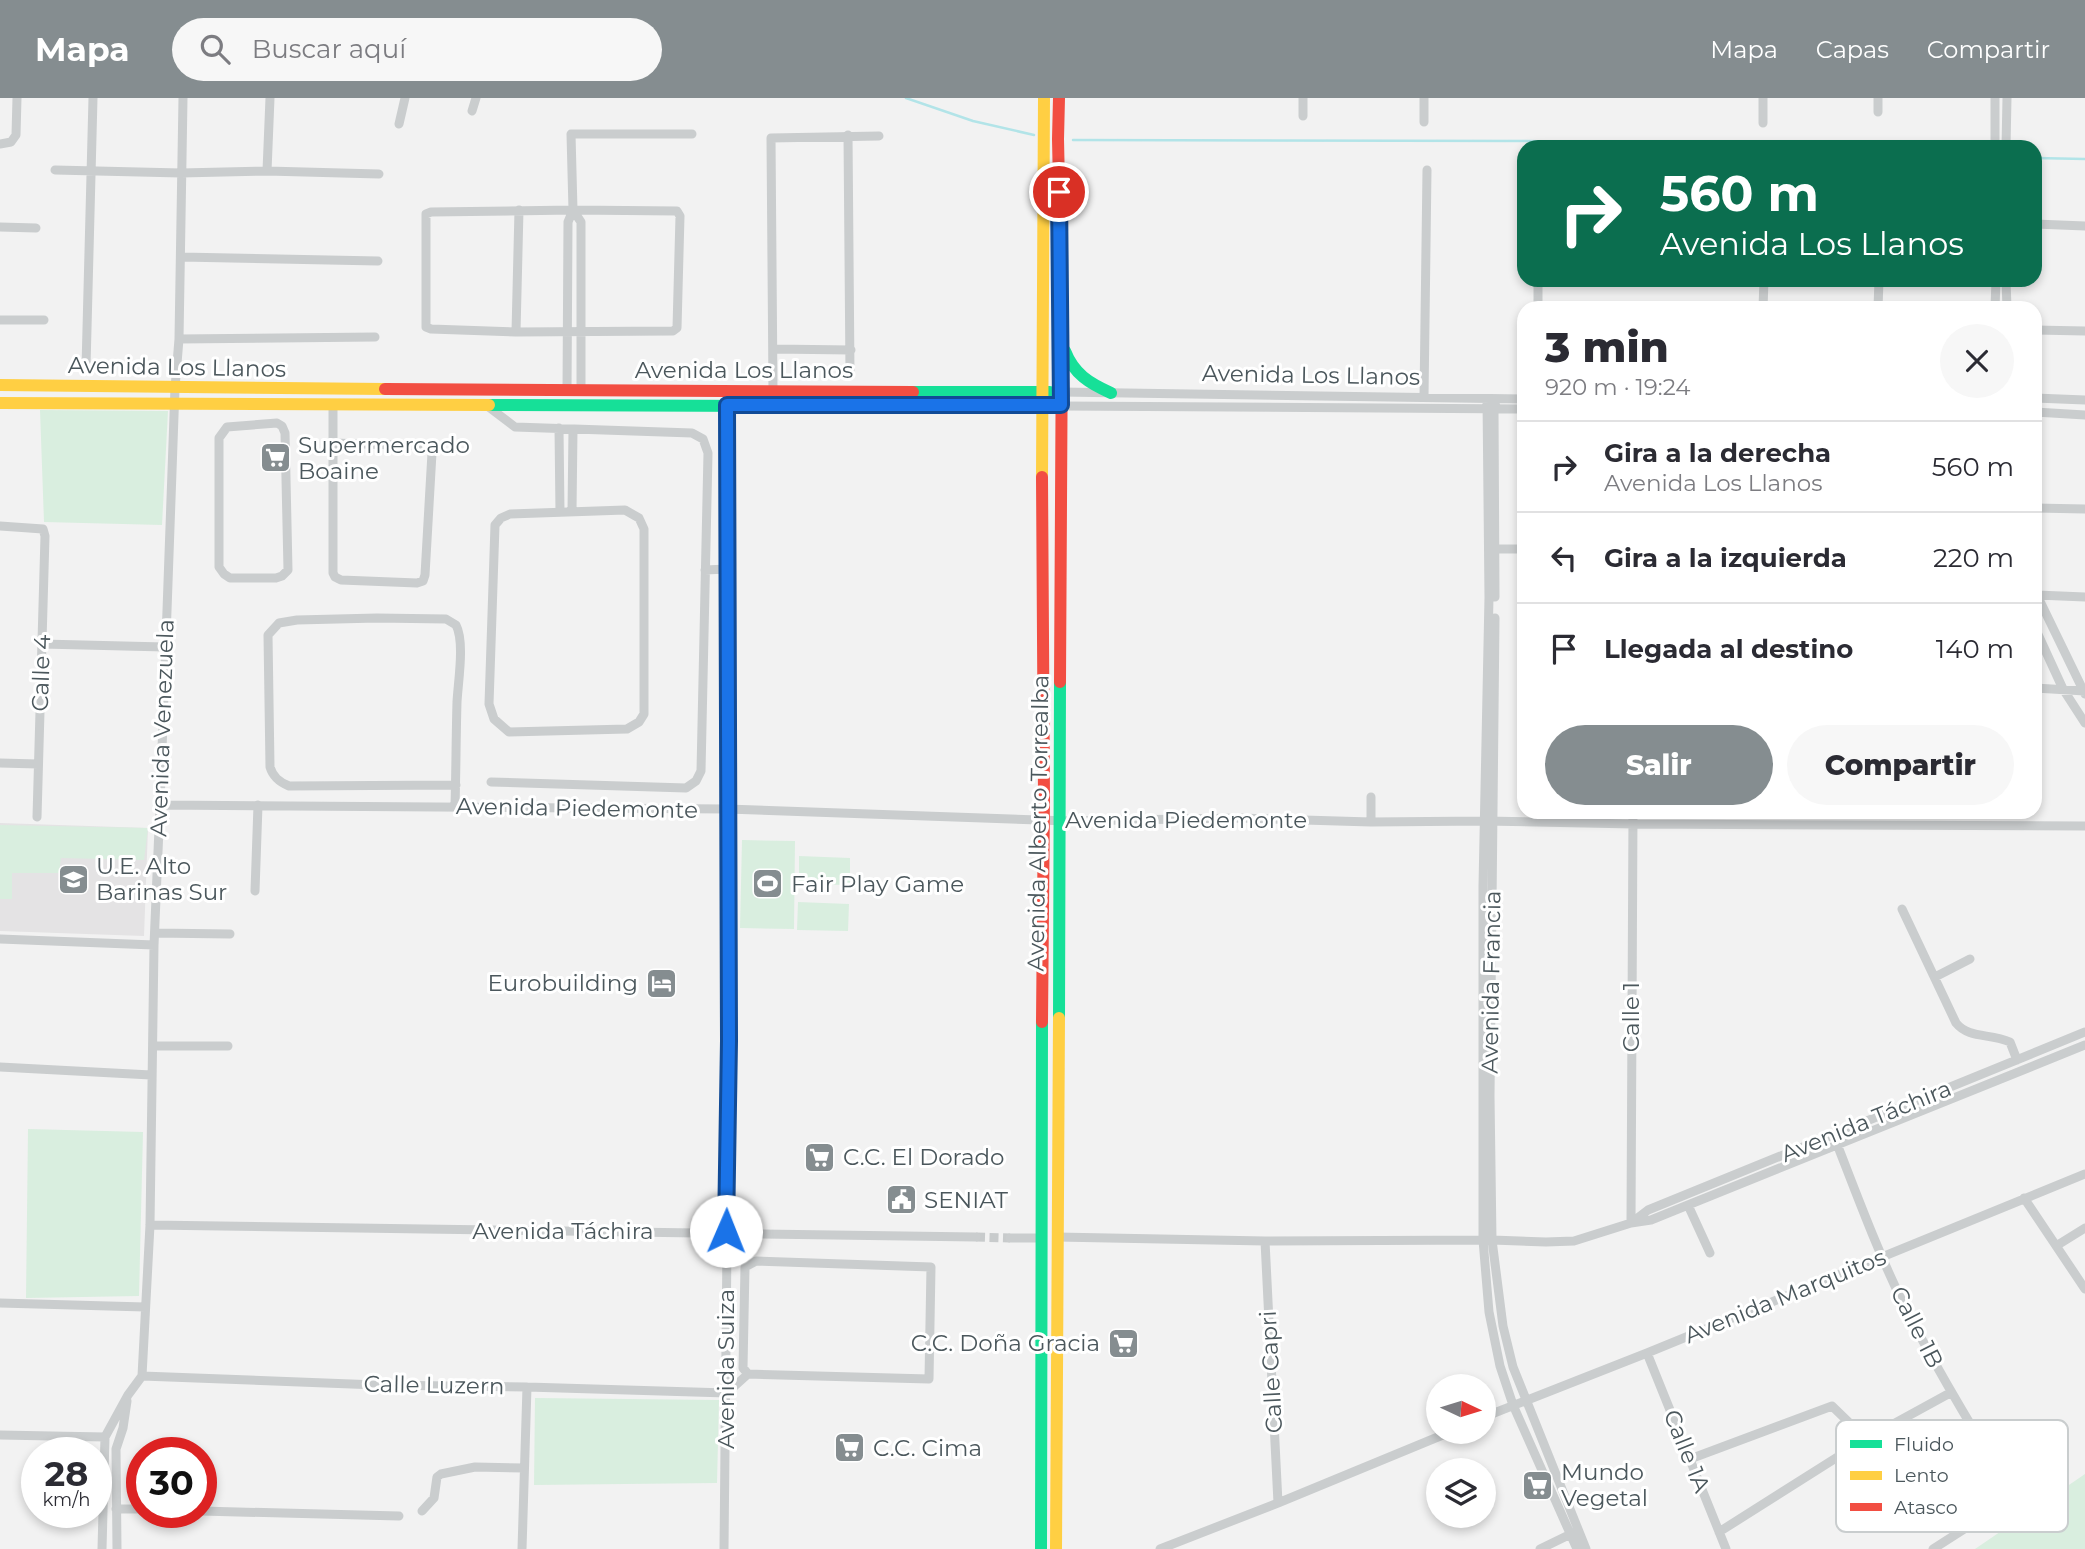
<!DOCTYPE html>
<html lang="es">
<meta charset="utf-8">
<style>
body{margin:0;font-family:Montserrat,sans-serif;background:#f7f7f7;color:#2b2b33;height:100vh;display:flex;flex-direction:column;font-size:26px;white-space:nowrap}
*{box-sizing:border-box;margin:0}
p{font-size:23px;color:#7c7c81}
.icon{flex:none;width:38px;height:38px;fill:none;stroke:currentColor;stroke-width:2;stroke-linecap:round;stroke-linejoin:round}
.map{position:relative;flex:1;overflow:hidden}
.drawer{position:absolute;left:1517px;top:203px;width:525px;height:518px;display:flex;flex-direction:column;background:#fff;border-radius:21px;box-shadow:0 4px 10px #0003}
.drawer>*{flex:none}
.banner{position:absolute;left:1517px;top:42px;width:525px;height:147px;border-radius:21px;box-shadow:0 4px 10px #0003;background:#0b6e4f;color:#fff;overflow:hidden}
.needle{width:46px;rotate:94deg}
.buttons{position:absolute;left:1426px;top:1276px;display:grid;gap:14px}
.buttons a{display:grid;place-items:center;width:70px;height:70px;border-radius:50%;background:#fff;box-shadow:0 4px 10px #0003;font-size:35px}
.speed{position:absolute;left:21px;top:1339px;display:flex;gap:14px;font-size:35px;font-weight:700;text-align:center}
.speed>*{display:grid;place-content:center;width:91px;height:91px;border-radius:50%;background:#fff;box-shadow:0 4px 10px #0003;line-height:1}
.speed small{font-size:18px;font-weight:400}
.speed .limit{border:10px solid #d22;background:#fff;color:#111}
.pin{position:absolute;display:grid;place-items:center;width:60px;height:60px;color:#fff;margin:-30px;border:4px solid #fff;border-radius:50%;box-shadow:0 2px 7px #0007}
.me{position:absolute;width:77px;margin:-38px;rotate:1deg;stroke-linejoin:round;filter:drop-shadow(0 0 5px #0008)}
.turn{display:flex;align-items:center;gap:24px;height:147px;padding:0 28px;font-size:32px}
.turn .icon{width:91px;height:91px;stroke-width:2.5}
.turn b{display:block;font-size:49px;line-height:60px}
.round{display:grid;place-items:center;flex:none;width:74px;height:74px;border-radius:37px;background:#f7f7f7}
.overview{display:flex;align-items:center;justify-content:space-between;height:119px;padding:0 28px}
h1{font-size:42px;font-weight:800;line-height:52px}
.primary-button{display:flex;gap:14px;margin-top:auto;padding:14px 28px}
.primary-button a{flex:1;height:80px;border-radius:42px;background:#858d90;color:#fff;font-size:28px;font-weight:800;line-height:80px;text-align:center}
.primary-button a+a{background:#f7f7f7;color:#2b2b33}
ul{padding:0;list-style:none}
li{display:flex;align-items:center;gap:21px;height:91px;padding:0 28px;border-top:2px solid #e1e1e2}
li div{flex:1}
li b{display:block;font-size:26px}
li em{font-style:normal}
header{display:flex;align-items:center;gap:42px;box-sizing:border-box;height:98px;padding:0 35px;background:#858d90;color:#fff}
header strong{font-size:33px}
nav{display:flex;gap:38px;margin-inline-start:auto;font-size:24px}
.search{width:490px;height:63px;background:#f7f7f7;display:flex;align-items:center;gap:18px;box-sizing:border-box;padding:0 24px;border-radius:38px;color:#7c7c81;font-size:26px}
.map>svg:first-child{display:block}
.education{fill:#e4e3e4}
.green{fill:#d9eedf}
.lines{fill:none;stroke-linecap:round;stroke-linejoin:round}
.stream{stroke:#b2e4e8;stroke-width:2.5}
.street-tunnel{stroke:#c8cbcc;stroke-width:9;stroke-dasharray:9 4.5;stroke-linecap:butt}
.street{stroke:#cacdce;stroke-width:9}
.fast{stroke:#16e098;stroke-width:12}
.slow{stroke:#ffcf43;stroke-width:12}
.jam{stroke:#f24e42;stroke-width:12}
.route-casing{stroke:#114b97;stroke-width:18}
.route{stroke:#1a73e8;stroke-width:12}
.labels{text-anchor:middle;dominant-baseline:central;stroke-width:6;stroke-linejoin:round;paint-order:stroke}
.street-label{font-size:23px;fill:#4b575c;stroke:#fff}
.poi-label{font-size:23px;fill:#4b575c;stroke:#fff;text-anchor:start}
.key{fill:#fff;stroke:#c9cdce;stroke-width:2}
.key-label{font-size:19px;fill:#4b575c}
</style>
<header>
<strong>Mapa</strong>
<div class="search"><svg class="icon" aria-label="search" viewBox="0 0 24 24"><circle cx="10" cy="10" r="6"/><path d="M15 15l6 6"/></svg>Buscar aquí</div>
<nav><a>Mapa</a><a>Capas</a><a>Compartir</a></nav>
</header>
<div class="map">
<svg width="2085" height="1451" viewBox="0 0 2085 1451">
<rect width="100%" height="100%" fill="#f2f2f2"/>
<path class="education" d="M0 725 148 730 144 838 0 833Z"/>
<path class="green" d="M40 312 168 313 162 427 44 424Z
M0 727 148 730 144 762 61 760 59 775H12V801H0Z
M742 742 795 743 794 831 740 830Z
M799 758 850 760V787L799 786Z
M798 804 849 806 848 833 797 832Z
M28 1031 143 1034 139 1198 26 1200Z
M535 1300 719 1302 717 1385 534 1387Z
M2085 1376V1451H1975Z"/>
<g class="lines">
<path class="stream" d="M906 0 973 23 1034 37
M1073 42 1527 43 1785 49
M2035 60 2085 61"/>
<path class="street-tunnel" d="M976 1139 1010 1140"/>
<path class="street" d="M1424 0V24
M1763 0V25
M472 13 476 0
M1878 14V0
M1303 18V0
M399 26 405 0
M848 37 850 276
M0 46 11 44 16 37 17 0
M1995 49V0
M2006 49 2007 0
M55 72 181 75 267 73 379 76
M267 73 270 0
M573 112 677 113 680 118 677 230 673 233 516 234 431 231 426 229V116L431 114Z
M573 112 581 124V293
M2035 126 2085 128
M0 129 36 130
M181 159 378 163
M2006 182 2007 210
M1538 210V182
M1763 210 1764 182
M1878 210 1879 182
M1995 210 1996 182
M0 222H44
M2035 232 2085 233
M516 234 519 112
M179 241 375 239
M774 251 851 252
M86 269 93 0
M773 292 771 40 879 38
M567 293 568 124 573 112 571 36H692
M1061 294 1524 301
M1424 299 1427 72
M2035 300 2085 302
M1487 301 1489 499 1483 788V1142L1489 1214 1500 1268 1513 1307 1577 1451
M486 307 515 329 692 335 703 341 708 355 701 673 696 683 686 690 491 684
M1061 308 1524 311
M2035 314 2085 317
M277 325 282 328 285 335 288 472 282 478 276 480H230L224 476 219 469V340L227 329Z
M559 330 560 414
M333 345 426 348 430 351 432 355 425 477 423 483 417 485 341 482 335 479 333 475V307
M2035 410 2085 411
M625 412 639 420 644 431V616L639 624 627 631 509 634 494 621 489 606 495 427 501 420 510 416Z
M572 414 573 331
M0 428 43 431 45 438 37 719
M1491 451H1524
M705 472 727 471
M2035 493 2085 596
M2037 497 2085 499
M1495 499 1494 312 1496 301
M1495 520 1490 998 1492 1142 1503 1228 1513 1269 1586 1451
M2035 530 2063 591 2085 625
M42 546 165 549
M2035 590 2085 593
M0 665 38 666
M160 707 727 711 1069 723 1239 720 1371 724 1485 723 1633 726 2085 728
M455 708C456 674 456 639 457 604 458 584 465 544 456 527L446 521 377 520 297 522 279 525 268 537 270 669C273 679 279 684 289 688L456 687
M1371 724V699
M255 793 258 707
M1902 811 1956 925C1969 941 1990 935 2010 944L2017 962
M155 835 230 836
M0 841 154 847
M1935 879 1970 861
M2085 934 1648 1112 1631 1125 1651 1122 1688 1107 2085 947
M153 948H228
M0 969 151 977
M1837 1046C1858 1100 1878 1154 1903 1205 1935 1269 1972 1330 2010 1391L2011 1398 2008 1403 1933 1451
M2024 1100 2085 1191
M1688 1107 1710 1155
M150 1127C425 1133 701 1133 976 1139
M1057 1139 1265 1143 1492 1142 1546 1144 1574 1143 1631 1125 1633 714
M1010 1140H1042
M1265 1143 1278 1405
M2056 1148 2085 1130
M0 1205 145 1209
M1647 1255 1726 1451
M142 1278 377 1287 527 1289 727 1295 748 1276 929 1281 931 1169 756 1163 745 1169 743 1270 748 1276
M1484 1319 1647 1255 2085 1076
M0 1337 105 1339
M1690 1361 1832 1308 1866 1341
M116 1411H142
M201 1413 399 1418
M422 1413 434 1400 437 1379 441 1376 475 1369 524 1370
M1719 1434 1866 1341 1950 1295
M102 1451 105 1339 128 1297 142 1278 150 1127 154 847 160 707 175 290 179 241 183 0
M117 1451 116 1351 123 1330 127 1303
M522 1451 527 1289
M724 1451 729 942 727 756 728 293
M1160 1451 1278 1405 1450 1334
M1540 1451 1577 1433"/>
<path class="fast" d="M1065 253C1074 276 1089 285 1111 295
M913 294H1050
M489 307 773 308
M1059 920 1060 584
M1041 1451 1042 924"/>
<path class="slow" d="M0 287 385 291
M0 305 489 307
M1042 379 1044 0
M1056 1451 1059 920"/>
<path class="jam" d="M1059 0 1058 41 1062 226 1060 584
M385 291 913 294
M773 308H1050
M1042 379 1044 700 1042 924"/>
</g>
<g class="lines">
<defs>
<path id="route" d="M726 1133 729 943 727 307H1061L1059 94"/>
</defs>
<use href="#route" class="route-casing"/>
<use href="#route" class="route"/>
</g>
<defs>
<symbol id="supermarket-square" viewBox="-11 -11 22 22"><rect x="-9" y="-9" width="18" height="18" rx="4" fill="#858d90" stroke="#fff"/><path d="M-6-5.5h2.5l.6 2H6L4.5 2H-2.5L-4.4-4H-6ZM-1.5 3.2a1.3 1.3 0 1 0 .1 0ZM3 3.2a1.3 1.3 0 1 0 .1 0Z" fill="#fff"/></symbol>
<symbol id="school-square" viewBox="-11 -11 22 22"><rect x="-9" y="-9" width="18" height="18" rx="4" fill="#858d90" stroke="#fff"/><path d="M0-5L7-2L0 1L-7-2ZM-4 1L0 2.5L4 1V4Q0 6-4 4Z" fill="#fff"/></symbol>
<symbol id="stadium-square" viewBox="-11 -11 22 22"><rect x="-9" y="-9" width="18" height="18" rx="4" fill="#858d90" stroke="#fff"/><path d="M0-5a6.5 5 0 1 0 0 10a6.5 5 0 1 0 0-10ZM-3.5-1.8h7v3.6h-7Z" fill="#fff"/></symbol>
<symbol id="hotel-square" viewBox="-11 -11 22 22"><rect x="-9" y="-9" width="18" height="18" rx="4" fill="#858d90" stroke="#fff"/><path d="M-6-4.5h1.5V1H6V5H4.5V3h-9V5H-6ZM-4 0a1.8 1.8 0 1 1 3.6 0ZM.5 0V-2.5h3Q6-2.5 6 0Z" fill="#fff"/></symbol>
<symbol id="civic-square" viewBox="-11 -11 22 22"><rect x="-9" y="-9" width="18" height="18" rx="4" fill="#858d90" stroke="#fff"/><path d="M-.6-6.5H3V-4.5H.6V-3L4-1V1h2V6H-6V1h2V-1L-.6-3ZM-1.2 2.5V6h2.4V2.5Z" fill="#fff"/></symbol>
</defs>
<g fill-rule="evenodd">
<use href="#supermarket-square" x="258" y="342" width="35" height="35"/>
<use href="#school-square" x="56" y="764" width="35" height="35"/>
<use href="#stadium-square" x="750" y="768" width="35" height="35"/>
<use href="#hotel-square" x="644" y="868" width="35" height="35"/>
<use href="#supermarket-square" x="802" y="1042" width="35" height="35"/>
<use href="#civic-square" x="884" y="1084" width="35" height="35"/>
<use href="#supermarket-square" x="1106" y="1228" width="35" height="35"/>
<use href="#supermarket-square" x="832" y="1332" width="35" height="35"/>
<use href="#supermarket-square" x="1520" y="1370" width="35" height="35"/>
</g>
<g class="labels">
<g class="street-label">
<text transform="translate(177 269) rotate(1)">Avenida Los Llanos</text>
<text x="744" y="272">Avenida Los Llanos</text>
<text transform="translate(1311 277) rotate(1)">Avenida Los Llanos</text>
<text transform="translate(41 575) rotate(-88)">Calle 4</text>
<text transform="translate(162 630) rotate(-88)">Avenida Venezuela</text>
<text transform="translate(577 710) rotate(1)">Avenida Piedemonte</text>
<text x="1186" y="722">Avenida Piedemonte</text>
<text transform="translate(1038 725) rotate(-89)">Avenida Alberto Torrealba</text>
<text transform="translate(1491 884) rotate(-89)">Avenida Francia</text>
<text transform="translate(1631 919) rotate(-90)">Calle 1</text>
<text transform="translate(1866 1023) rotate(-22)">Avenida Táchira</text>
<text x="563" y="1133">Avenida Táchira</text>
<text transform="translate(1785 1198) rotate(-22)">Avenida Marquitos</text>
<text transform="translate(1917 1229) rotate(63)">Calle 1B</text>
<text transform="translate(726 1271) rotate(-90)">Avenida Suiza</text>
<text transform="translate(1271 1274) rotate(-93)">Calle Capri</text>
<text transform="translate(434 1287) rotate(1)">Calle Luzern</text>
<text transform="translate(1687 1353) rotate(68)">Calle 1A</text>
</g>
<g class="poi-label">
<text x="298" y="347">Supermercado<tspan x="298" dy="26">Boaine</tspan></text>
<text x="96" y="768">U.E. Alto<tspan x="96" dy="26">Barinas Sur</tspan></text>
<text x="791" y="786">Fair Play Game</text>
<text x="638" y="885" text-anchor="end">Eurobuilding</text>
<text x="843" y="1059">C.C. El Dorado</text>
<text x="924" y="1102">SENIAT</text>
<text x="1100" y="1245" text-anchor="end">C.C. Doña Gracia</text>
<text x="873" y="1350">C.C. Cima</text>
<text x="1561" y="1374">Mundo<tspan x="1561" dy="26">Vegetal</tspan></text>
</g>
</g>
<rect x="1836" y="1322" width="232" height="112" rx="10" class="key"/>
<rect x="1850" y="1342" width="32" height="8" fill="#16e098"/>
<rect x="1850" y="1373" width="32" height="9" fill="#ffcf43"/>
<rect x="1850" y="1405" width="32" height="8" fill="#f24e42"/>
<g class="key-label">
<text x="1894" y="1353">Fluido</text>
<text x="1894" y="1384">Lento</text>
<text x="1894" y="1416">Atasco</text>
</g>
</svg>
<div class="buttons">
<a><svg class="needle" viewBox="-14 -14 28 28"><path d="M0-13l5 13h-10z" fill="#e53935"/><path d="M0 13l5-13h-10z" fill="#7c7c81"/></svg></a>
<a><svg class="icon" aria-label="layers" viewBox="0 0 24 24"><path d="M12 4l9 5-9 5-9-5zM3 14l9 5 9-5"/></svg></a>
</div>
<div class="speed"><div>28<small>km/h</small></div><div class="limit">30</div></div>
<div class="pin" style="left:1059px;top:94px;background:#d93025"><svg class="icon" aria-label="arrive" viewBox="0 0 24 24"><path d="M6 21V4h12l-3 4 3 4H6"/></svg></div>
<svg class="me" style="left:726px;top:1133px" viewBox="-20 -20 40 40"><circle r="19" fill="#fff"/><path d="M0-13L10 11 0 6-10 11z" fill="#1a73e8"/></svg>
<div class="banner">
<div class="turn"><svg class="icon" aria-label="right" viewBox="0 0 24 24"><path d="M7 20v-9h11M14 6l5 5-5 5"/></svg><div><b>560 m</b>Avenida Los Llanos</div></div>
</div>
<section class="drawer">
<div class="overview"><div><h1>3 min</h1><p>920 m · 19:24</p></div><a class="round"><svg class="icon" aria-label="close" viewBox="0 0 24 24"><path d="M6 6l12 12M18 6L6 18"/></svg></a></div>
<ul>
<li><svg class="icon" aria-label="right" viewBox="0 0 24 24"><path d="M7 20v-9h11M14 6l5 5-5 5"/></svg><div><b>Gira a la derecha</b><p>Avenida Los Llanos</p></div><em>560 m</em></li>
<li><svg class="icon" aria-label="left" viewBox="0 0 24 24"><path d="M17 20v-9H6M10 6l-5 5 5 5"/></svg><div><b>Gira a la izquierda</b></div><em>220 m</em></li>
<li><svg class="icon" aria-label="arrive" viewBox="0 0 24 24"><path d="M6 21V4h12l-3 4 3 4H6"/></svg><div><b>Llegada al destino</b></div><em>140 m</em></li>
</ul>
<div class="primary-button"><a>Salir</a><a>Compartir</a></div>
</section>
</div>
